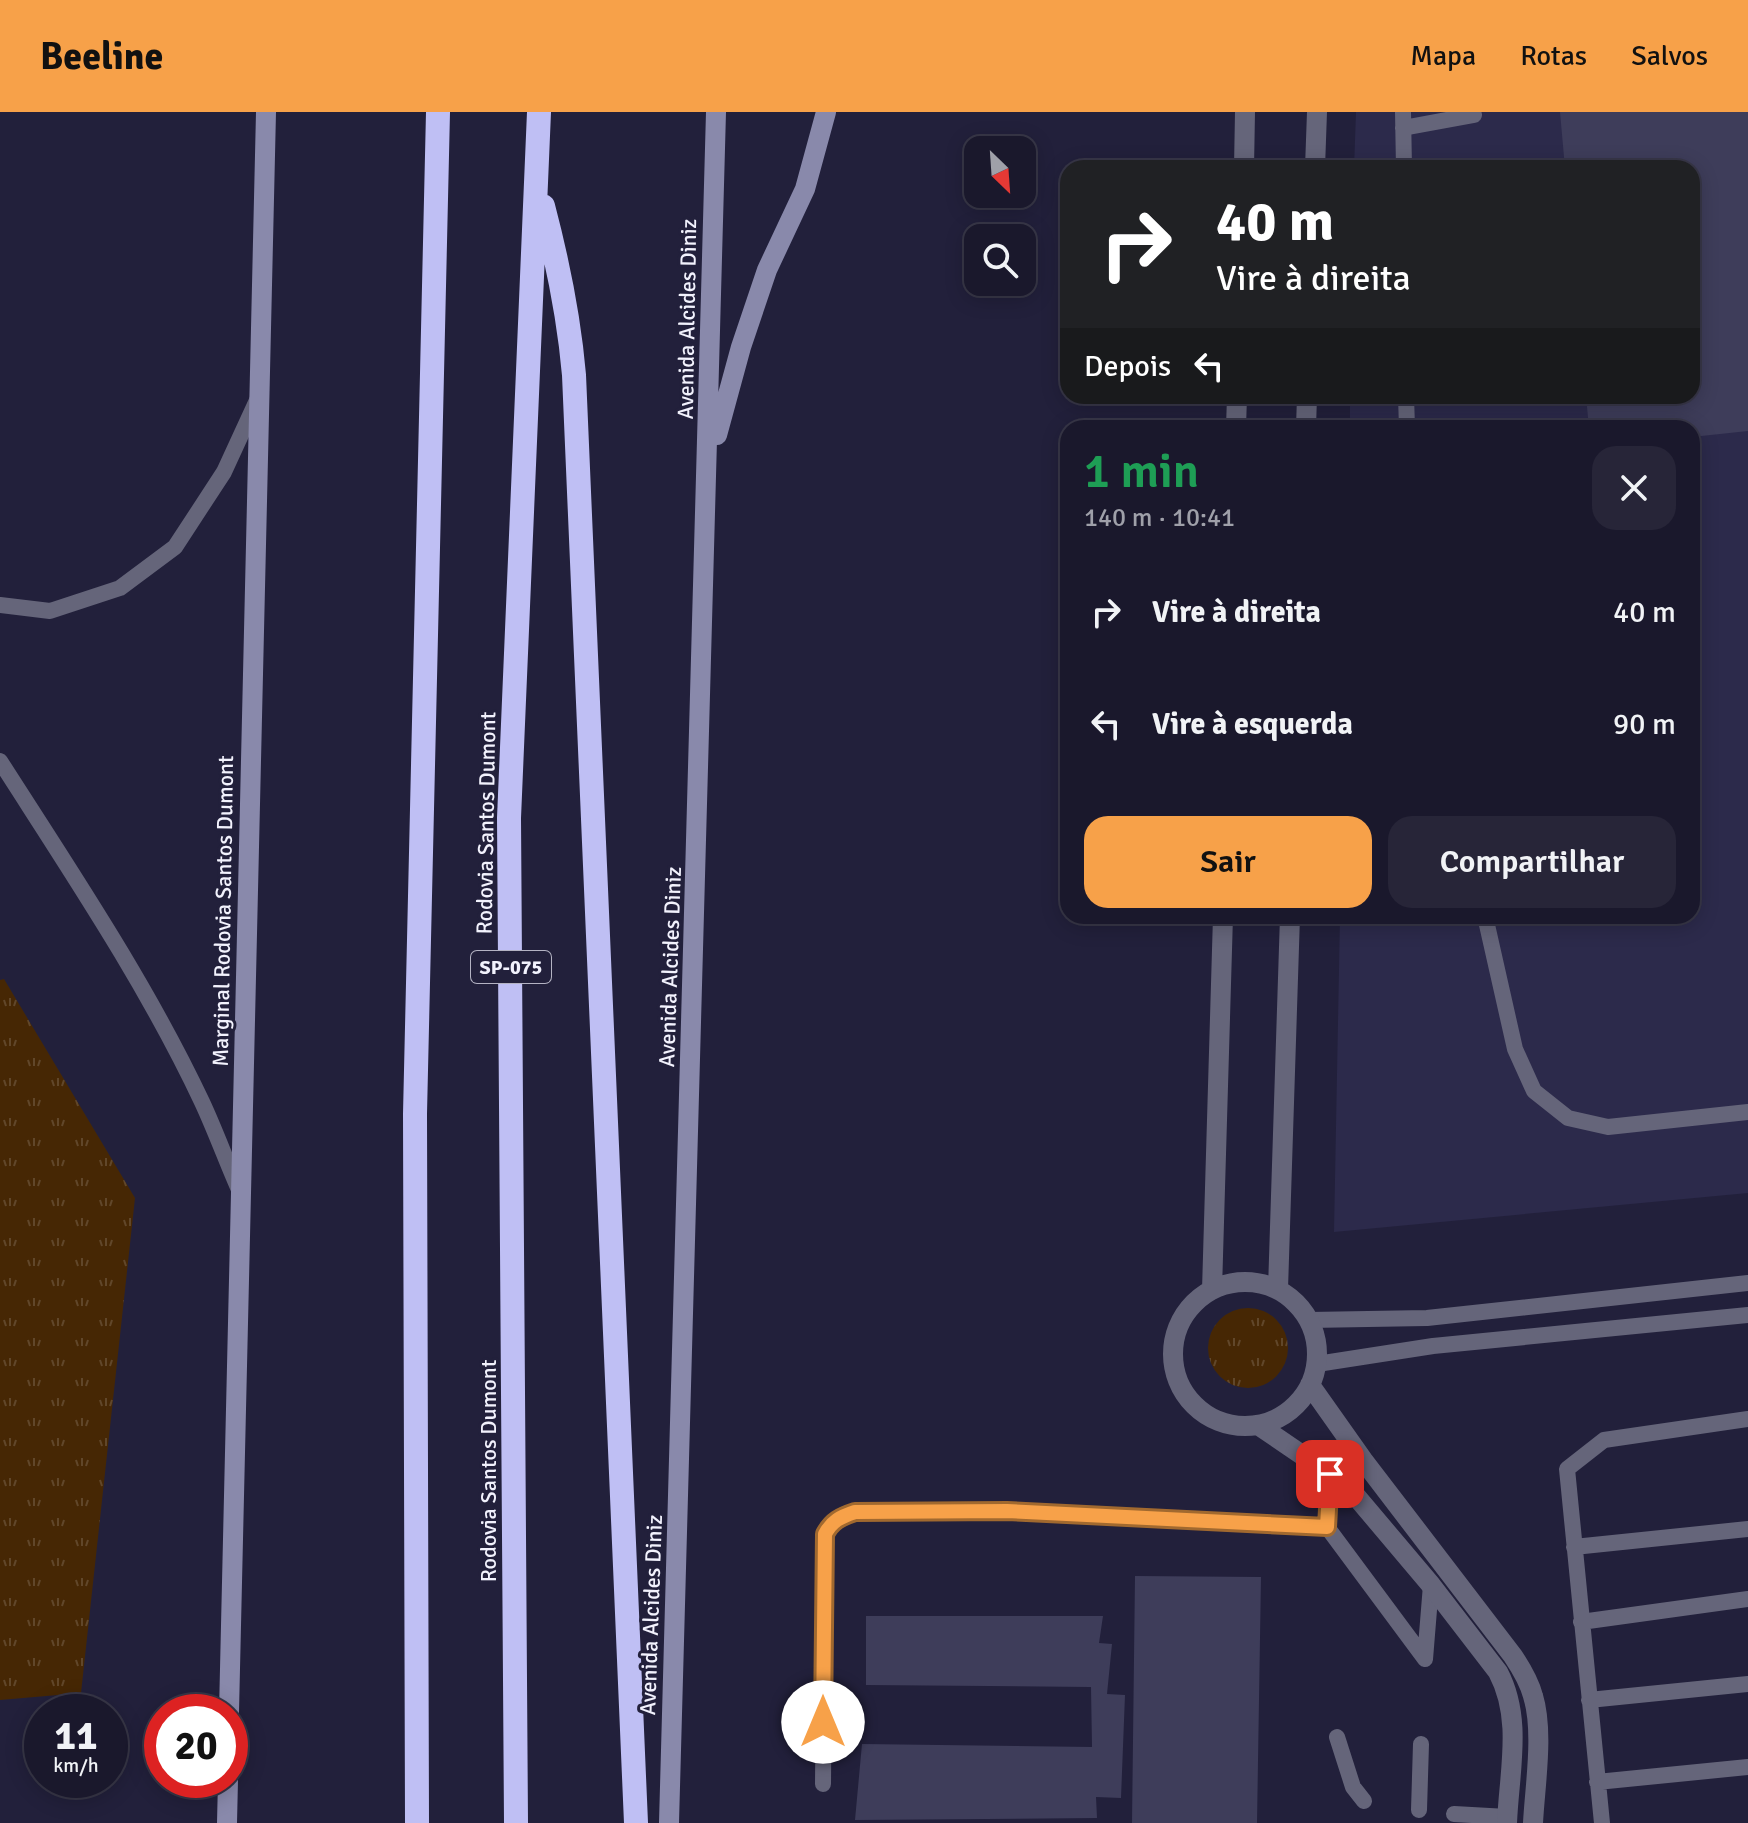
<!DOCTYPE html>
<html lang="pt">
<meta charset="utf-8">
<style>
body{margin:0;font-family:Signika,sans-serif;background:#272538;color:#f1f3f6;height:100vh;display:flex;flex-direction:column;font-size:30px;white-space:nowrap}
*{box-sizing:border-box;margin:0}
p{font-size:26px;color:#9fa0a9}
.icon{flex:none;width:44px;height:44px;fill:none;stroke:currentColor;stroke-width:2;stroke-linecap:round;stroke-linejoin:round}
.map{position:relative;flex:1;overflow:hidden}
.side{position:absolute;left:1060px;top:308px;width:640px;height:504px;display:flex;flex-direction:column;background:#1a182c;border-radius:24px;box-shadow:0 4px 20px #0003,0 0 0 2px #383748}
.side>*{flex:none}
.top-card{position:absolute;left:1060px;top:48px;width:640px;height:244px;border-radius:24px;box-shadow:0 4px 20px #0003,0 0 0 2px #383748;background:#202124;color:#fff;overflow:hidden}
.needle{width:52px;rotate:155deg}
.buttons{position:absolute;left:964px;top:24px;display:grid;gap:16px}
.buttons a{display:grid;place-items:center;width:72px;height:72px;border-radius:16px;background:#1a182c;box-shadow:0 4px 20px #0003,0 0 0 2px #383748;font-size:40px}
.speed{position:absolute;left:24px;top:1582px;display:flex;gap:16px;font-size:40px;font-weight:700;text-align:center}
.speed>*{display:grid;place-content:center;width:104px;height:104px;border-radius:50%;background:#1a182c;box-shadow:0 4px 20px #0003,0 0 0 2px #383748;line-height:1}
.speed small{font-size:20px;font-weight:400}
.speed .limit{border:12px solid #d22;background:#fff;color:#111}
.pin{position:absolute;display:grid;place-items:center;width:68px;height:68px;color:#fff;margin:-34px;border-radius:16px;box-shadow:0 4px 12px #0006}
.me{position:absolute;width:88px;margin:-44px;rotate:0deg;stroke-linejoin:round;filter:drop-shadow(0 0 6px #0008)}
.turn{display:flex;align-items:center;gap:28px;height:168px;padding:0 24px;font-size:36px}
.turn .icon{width:104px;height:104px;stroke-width:2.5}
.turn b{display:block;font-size:56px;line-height:68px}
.then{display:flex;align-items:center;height:76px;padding:0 24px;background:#0003;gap:16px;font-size:30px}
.round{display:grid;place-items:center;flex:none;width:84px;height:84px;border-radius:24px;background:#272538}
.overview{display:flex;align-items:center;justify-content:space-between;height:136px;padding:0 24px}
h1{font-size:48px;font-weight:600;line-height:60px;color:#1e9e55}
.action{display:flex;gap:16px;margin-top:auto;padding:16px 24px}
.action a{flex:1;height:92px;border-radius:24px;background:#f7a149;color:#111;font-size:32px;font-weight:600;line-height:92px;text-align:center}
.action a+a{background:#272538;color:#f1f3f6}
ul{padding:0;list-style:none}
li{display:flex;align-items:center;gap:24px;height:112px;padding:0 24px}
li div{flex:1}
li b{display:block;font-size:30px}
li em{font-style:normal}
header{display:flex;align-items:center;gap:48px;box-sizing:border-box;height:112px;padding:0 40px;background:#f7a149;color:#111}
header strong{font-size:38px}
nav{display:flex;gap:44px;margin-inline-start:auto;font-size:28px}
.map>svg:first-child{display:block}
.built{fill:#2c2a4b}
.grass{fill:url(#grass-tufts)}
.building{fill:#3e3d5a}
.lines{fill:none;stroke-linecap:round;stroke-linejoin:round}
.lane{stroke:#65657a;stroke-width:16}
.street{stroke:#65657a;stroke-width:20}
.secondary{stroke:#8989ab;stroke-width:20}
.highway{stroke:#bfbff4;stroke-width:24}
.route-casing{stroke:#a1692f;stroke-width:20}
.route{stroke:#f7a149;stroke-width:14}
.labels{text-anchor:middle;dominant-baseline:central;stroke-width:6;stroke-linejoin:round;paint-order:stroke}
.shield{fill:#22203b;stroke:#b4b3c3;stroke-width:2}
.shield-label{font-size:20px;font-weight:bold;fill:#f2f2fd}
.street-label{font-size:22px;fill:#f2f2fd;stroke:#22203b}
</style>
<header>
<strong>Beeline</strong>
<nav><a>Mapa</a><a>Rotas</a><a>Salvos</a></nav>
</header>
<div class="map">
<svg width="1748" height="1711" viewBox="0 0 1748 1711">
<defs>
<pattern id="grass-tufts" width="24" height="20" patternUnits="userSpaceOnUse" patternTransform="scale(2)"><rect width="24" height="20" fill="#462704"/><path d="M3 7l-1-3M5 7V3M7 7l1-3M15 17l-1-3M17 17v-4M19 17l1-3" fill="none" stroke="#61472a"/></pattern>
</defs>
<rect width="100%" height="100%" fill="#22203b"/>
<path class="built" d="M1356 0H1748V1081L1334 1120 1340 804H1692V316H1350V284H1692V56H1354Z"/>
<path class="grass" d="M4 867 135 1086 81 1581 0 1588V868Z
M1208 1236a40 40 0 1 1 80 0a40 40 0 1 1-80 0Z"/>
<path class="building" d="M1560 0H1748V319L1692 325V316H1589L1586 284H1692V56H1565Z
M1135 1464 1261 1465 1257 1711H1132Z
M866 1504H1103L1099 1531 1112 1532 1107 1582 1125 1583 1121 1686 1096 1685 1097 1706 855 1708 862 1632 1092 1635 1091 1575 866 1573Z"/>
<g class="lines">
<path class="lane" d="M1403 0 1404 56
M1403 16 1474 3
M1406 284 1407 316
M0 493 50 499 120 476 175 435 224 360 258 286
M0 649C71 760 146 871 202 990 216 1020 227 1051 240 1080
M1485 804 1515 937 1534 979 1568 1006 1608 1015 1748 1000
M1309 1208 1427 1206 1748 1171
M1317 1252 1433 1234 1748 1203
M1330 1362 1327 1415 1425 1547
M1574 1435 1748 1417
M1581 1510 1748 1487
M1425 1547 1431 1473
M1589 1588 1748 1572
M1337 1625 1353 1675 1364 1689
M1597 1670 1748 1655
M823 1672 825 1422C832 1409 840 1405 855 1400L1007 1399 1327 1415
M1419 1698 1421 1632
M1454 1702 1507 1705
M1602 1711 1567 1357 1604 1328 1748 1307"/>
<path class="street" d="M1244 56 1245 0
M1315 56 1317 0
M1236 316 1237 284
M1306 316 1307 284
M1173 1242a72 72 0 1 1 144 0a72 72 0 1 1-144 0Z
M1278 1177 1290 804
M1212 1178 1223 804
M1310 1273 1363 1348 1513 1544C1521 1556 1529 1569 1533 1584 1544 1620 1535 1673 1533 1711
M1258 1313 1330 1362 1355 1383 1431 1473 1498 1560C1523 1607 1509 1660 1507 1711"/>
<path class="secondary" d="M717 323 741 235 767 158 805 77 826 0
M229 1600 266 0
M227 1711 228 1668
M669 1711 716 0"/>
<path class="highway" d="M543 94C558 151 569 205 574 263L636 1711
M417 1711 415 1002 438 0
M516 1711 509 706 539 0"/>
</g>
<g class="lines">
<defs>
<path id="route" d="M823 1610 825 1422C832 1409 840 1405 855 1400L1007 1399 1327 1415 1330 1362"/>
</defs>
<use href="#route" class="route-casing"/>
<use href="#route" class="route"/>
</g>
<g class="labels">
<rect class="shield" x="471" y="839" width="80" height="32" rx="6"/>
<g class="shield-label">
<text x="511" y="855">SP-075</text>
</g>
<g class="street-label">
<text transform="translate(687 207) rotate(-89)">Avenida Alcides Diniz</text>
<text transform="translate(486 711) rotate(-89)">Rodovia Santos Dumont</text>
<text transform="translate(223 799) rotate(-89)">Marginal Rodovia Santos Dumont</text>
<text transform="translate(670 855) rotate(-88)">Avenida Alcides Diniz</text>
<text transform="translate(488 1359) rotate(-90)">Rodovia Santos Dumont</text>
<text transform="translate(651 1503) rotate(-88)">Avenida Alcides Diniz</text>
</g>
</g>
</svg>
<div class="buttons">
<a><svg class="needle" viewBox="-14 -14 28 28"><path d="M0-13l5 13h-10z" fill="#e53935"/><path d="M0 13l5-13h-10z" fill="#9fa0a9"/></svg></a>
<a><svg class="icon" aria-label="search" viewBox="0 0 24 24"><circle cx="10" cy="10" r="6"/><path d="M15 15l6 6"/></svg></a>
</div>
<div class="speed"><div>11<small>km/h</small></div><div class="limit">20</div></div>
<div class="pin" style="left:1330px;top:1362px;background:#d93025"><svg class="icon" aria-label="arrive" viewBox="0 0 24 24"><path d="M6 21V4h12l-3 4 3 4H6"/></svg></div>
<svg class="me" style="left:823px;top:1610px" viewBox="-20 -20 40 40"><circle r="19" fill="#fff"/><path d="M0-13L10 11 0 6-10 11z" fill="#f7a149"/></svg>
<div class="top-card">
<div class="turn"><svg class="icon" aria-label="right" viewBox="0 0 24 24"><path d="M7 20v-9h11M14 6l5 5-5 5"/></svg><div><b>40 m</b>Vire à direita</div></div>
<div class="then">Depois<svg class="icon" aria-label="left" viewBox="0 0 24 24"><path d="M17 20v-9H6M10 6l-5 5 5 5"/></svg></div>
</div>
<section class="side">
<div class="overview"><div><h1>1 min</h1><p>140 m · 10:41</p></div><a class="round"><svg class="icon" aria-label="close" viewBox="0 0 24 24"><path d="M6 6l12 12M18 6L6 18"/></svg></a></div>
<ul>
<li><svg class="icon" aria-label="right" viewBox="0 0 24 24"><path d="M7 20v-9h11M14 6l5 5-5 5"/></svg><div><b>Vire à direita</b></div><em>40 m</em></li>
<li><svg class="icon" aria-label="left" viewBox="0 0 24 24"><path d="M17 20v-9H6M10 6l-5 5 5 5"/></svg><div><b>Vire à esquerda</b></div><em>90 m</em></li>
</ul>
<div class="action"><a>Sair</a><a>Compartilhar</a></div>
</section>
</div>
